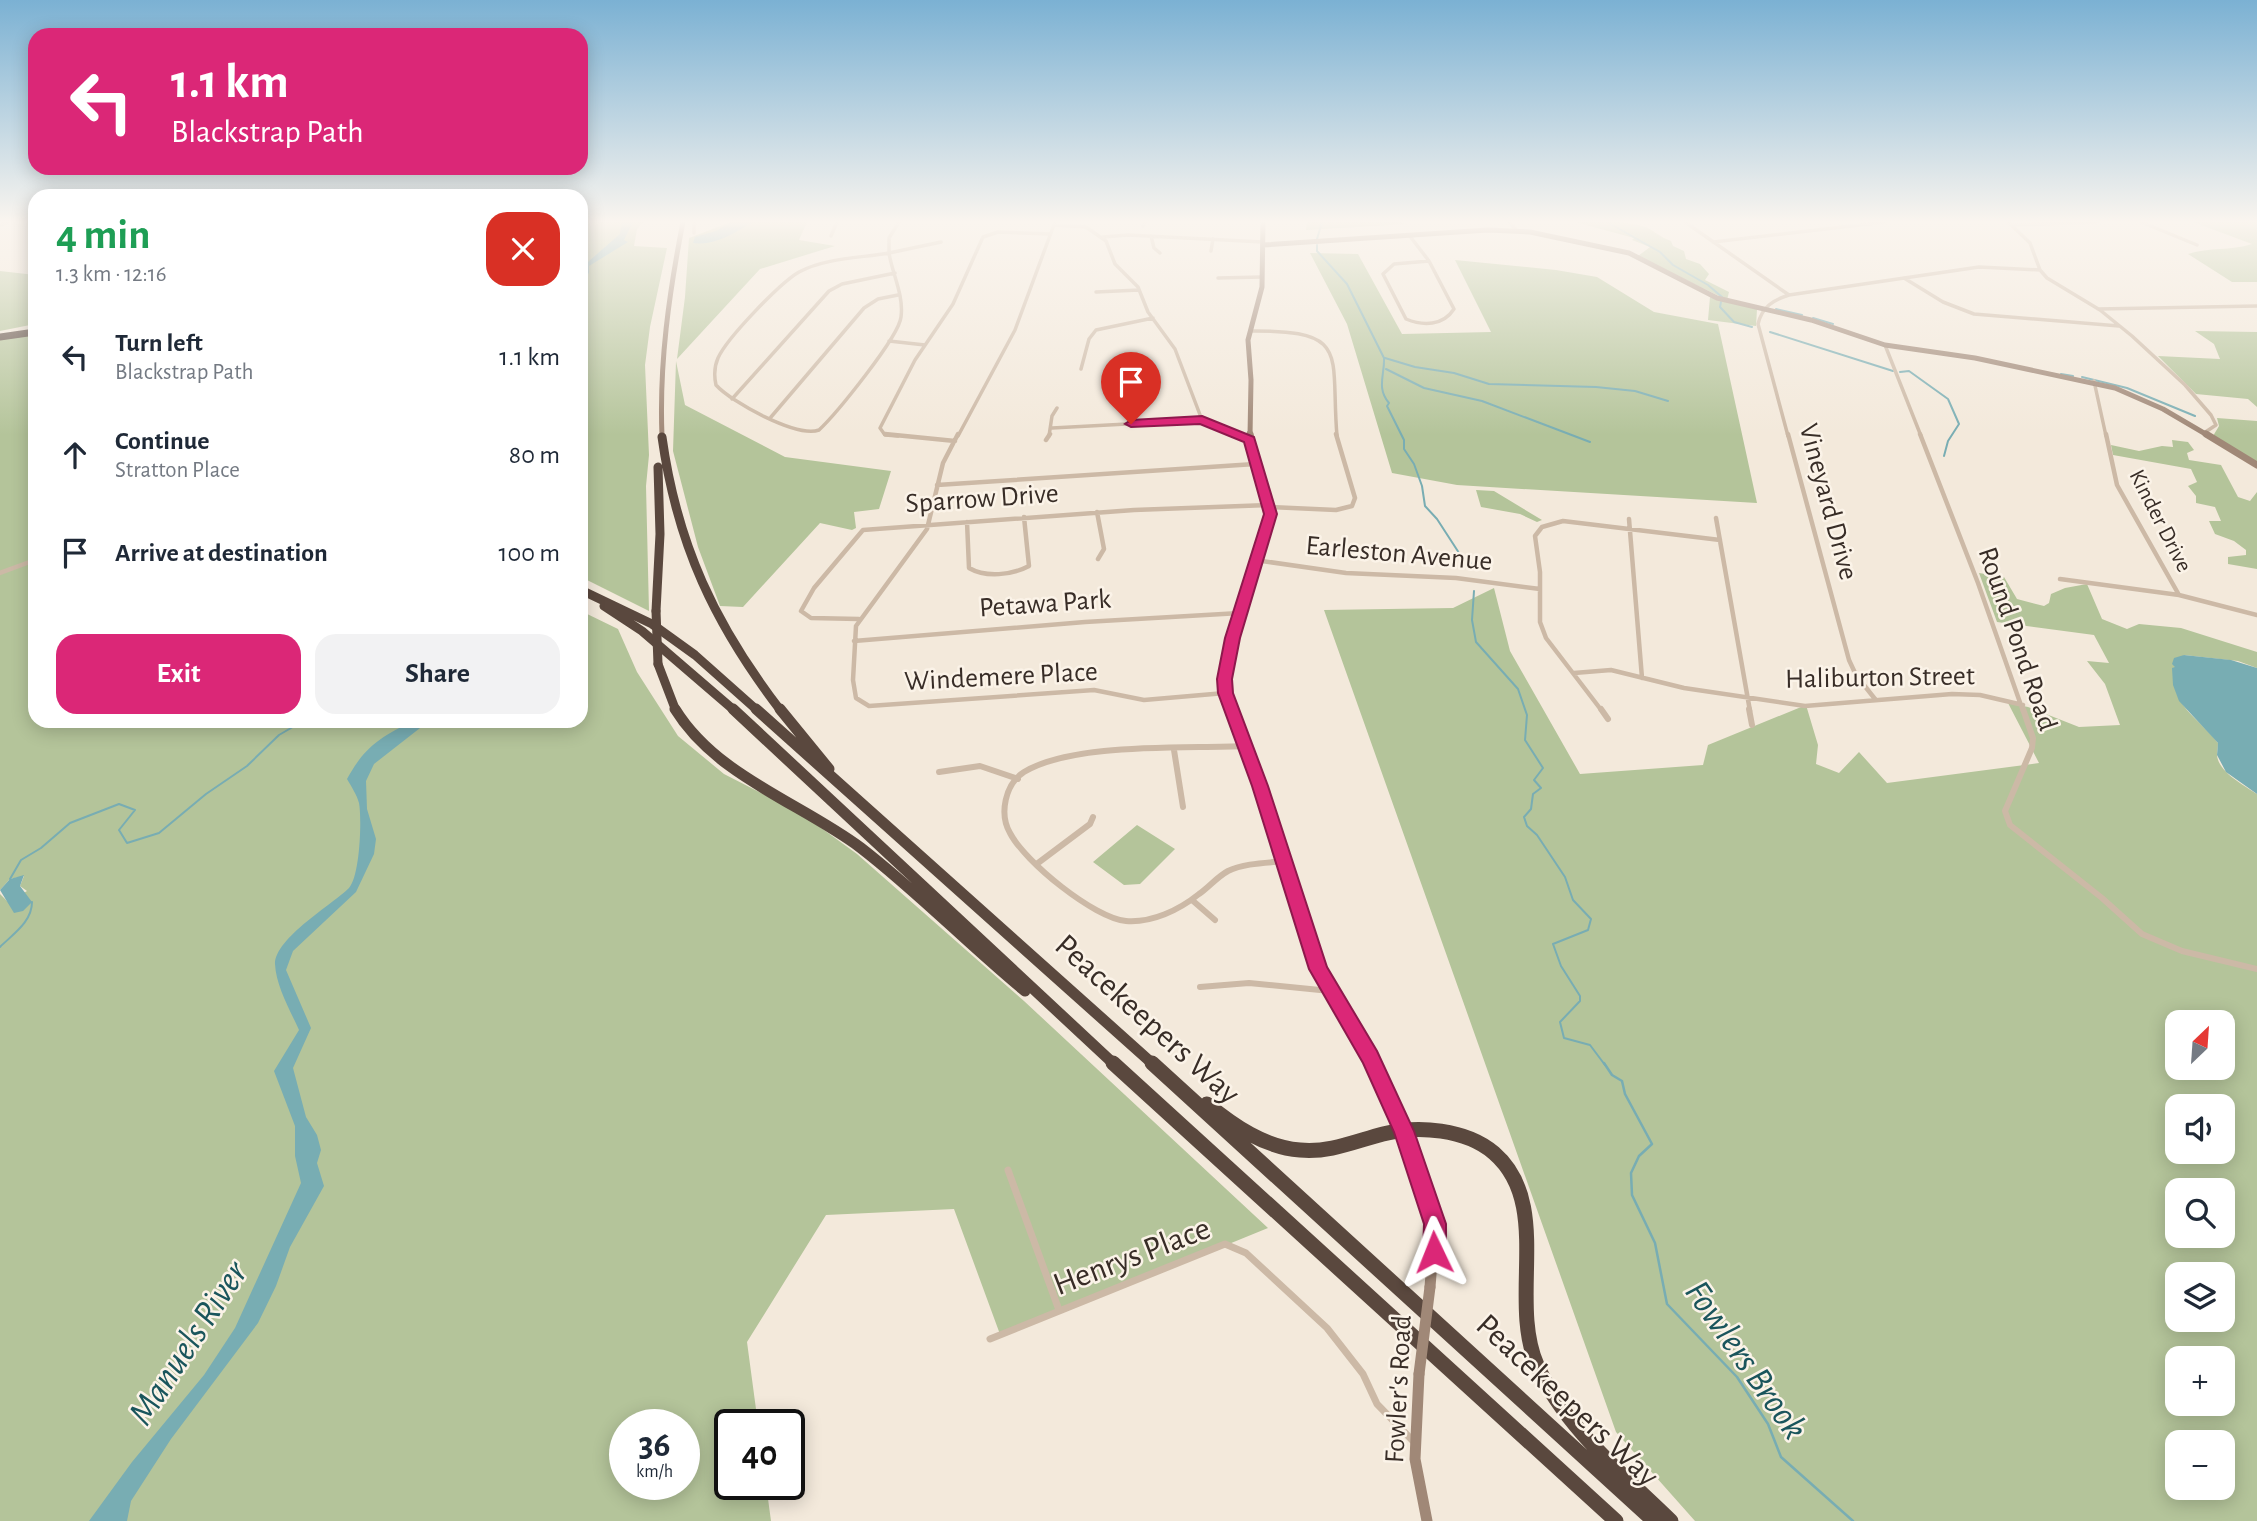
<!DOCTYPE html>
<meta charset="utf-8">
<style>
body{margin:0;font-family:"Alegreya Sans",sans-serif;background:#f2f2f3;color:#1f2937;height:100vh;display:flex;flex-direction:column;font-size:26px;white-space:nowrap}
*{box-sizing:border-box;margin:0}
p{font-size:23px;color:#747a83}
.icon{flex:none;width:38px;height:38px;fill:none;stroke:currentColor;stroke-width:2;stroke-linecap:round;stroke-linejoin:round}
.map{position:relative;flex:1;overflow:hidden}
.side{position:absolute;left:28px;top:189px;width:560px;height:539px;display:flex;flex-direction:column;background:#fff;border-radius:21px;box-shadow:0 4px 18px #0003}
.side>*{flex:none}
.guide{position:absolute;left:28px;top:28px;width:560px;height:147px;border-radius:21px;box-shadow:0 4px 18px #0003;background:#db2777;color:#fff;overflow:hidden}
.needle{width:46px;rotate:25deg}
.tools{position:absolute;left:2165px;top:1010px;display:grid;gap:14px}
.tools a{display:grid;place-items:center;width:70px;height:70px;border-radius:14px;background:#fff;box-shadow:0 4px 18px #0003;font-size:35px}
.speed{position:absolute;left:609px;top:1409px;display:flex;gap:14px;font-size:35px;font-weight:700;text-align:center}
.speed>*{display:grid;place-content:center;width:91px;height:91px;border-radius:50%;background:#fff;box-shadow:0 4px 18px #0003;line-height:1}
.speed small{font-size:18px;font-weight:400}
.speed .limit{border:4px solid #111;border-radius:10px;background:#fff;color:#111}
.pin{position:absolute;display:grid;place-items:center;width:60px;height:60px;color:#fff;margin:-72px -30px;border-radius:50% 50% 50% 0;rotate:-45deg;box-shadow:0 0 7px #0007}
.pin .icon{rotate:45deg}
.me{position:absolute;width:77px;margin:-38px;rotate:358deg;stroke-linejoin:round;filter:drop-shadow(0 0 5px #0008)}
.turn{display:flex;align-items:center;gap:24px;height:147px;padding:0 28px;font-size:32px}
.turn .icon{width:91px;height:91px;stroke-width:2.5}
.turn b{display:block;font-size:49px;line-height:60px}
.round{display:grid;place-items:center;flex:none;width:74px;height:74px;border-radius:21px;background:#f2f2f3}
.summary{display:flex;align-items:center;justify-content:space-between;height:119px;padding:0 28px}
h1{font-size:42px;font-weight:600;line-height:52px;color:#1e9e55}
.action{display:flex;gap:14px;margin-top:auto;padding:14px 28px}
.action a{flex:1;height:80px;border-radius:21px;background:#db2777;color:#fff;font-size:28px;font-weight:600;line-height:80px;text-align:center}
.action a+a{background:#f2f2f3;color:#1f2937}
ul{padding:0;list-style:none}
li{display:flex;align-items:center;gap:21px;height:98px;padding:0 28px}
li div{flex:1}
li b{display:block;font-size:26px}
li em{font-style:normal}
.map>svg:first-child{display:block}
.green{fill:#b4c49a;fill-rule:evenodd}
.water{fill:#78adb3}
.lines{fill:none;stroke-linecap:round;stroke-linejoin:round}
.stream-far1{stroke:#78adb3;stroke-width:2}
.stream{stroke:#78adb3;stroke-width:2.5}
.street-far3{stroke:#ccb9a6;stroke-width:3.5}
.street-far2{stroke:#ccb9a6;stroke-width:4.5}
.street-far1{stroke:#ccb9a6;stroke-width:6}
.street{stroke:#ccb9a6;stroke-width:7}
.secondary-far3{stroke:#a08877;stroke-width:5}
.secondary-far2{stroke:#a08877;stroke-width:7}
.secondary-far1{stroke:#a08877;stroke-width:9}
.secondary{stroke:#a08877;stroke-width:11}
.highway-far3{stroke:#5a483e;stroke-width:7}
.highway-far2{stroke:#5a483e;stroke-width:9}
.highway-far1{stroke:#5a483e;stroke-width:11}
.highway{stroke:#5a483e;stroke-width:15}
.secondary-bridge{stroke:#a08877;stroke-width:11}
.highway-bridge{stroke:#5a483e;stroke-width:9}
.route{fill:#db2777;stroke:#8e194d;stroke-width:2}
.labels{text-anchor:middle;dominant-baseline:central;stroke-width:5;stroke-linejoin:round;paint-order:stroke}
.far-street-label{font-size:23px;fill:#382d27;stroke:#fbf3e8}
.street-label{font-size:28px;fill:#382d27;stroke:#fbf3e8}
.near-street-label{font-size:33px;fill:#382d27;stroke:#fbf3e8}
.near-water-label{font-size:37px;font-style:italic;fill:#1a555c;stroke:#fbf3e8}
</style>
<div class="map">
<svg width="2257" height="1521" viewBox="0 0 2257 1521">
<rect width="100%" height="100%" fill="#f3e9db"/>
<path class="green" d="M581 222H643L637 229 634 246 667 248 650 327 645 365 649 455 646 486 649 611 581 577Z
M731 222H807L799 240 835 246 760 269 677 359 685 297 689 238Z
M1307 222H1399L1407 224 1306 230Z
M1575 222C1598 222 1621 220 1642 226 1653 229 1659 237 1671 241L1673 246 1684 251 1686 259 1700 264 1709 274 1705 280 1729 292 1727 300 1638 256 1650 247 1632 240 1634 238Z
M2193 222H2257V282H2232L2188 254C2210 247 2230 251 2252 244Z
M1310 253 1358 254 1402 334 1491 332 1455 260 1556 270 1597 277 1654 312 1718 324 1757 503 1457 485 1392 473 1347 324Z
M0 271 35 275V324L0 331Z
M1710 297 1757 309 1756 326 1708 320Z
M2195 331 2257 332V407L2248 399 2196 394 2158 356 2220 359 2214 344Z
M35 334V721H581V611L618 629 637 672 678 736 724 774 802 814 857 854 1024 1001 1268 1228 1001 1337 954 1209 826 1215 747 1342 758 1424H730V1484H766L771 1521H0V894L8 902 27 891 20 886 24 876 10 879 0 890V339ZM625 1424H684V1484H625Z
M676 361 685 405 785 457 891 471 879 509 854 512 856 528 852 530 820 523 743 607 720 606 698 547 673 451Z
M2217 418 2257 421V464L2213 436 2219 426Z
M2172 440 2188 442 2194 450 2187 453 2189 460 2221 465 2238 497 2250 501 2257 492V569L2228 564V557L2246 555V550L2234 541 2215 534 2209 521H2221L2215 507 2196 503V496L2188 486 2197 482 2191 469 2113 455 2111 445 2139 451 2162 446 2173 447Z
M1476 490 1494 491 1542 520 1537 522 1520 514 1481 507Z
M1979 573 2004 577 2017 599 2044 606 2049 603 2051 594 2065 588 2087 584 2102 619 2127 629 2139 624 2181 628 2257 652V668L2238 661 2184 655C2157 698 2196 714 2218 743 2218 747 2217 751 2217 755 2218 772 2245 786 2257 794V1521H1695L1616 1432 1324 610 1453 608 1494 588 1510 651 1580 774 1703 765 1708 745 1806 705 1818 745 1816 764 1839 773 1859 752 1887 783 2039 763 2008 703 2028 707 2079 727 2120 725 2105 684 2087 661 2109 663 2094 635 1997 622ZM2177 1022H2222V1068H2177ZM2177 1106H2222V1152H2177ZM2177 1190H2222V1236H2177ZM2177 1274H2222V1320H2177ZM2177 1358H2222V1404H2177ZM2177 1442H2222V1488H2177Z
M1137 825 1175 849 1140 884 1124 885 1093 862Z"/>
<path class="water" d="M622 222H633L624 240 628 242 589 266V273L581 281V268L620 234Z
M731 222H753C734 233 715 246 693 243L695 237 716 231Z
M2184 655 2231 660 2257 668V794L2226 772 2217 755 2218 743 2179 701 2173 685 2172 668 2175 667 2172 664 2174 658Z
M413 721H429L374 764 366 781 367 809 376 839 374 854 356 892 293 951 286 970 311 1028 293 1068 306 1117 317 1135 321 1150 317 1163 324 1186 290 1247 276 1286 258 1323 171 1439 131 1501 127 1521H89L132 1462 204 1375 235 1328 301 1183 295 1156V1126L274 1071 299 1030C290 1010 276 986 275 964 275 938 333 904 349 888 360 876 362 819 359 803 357 795 351 786 347 779 365 746 381 737 413 721Z
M24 875 20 886 32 902 23 911 14 913 0 890 10 879Z"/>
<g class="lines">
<path class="stream-far1" d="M1607 222 1660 252 1673 265 1708 285 1722 297
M1317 239 1322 222
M1317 245V251L1347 284 1384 358C1385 374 1376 388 1389 403L1387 406 1404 440V449L1414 464 1422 486 1425 506 1437 519 1461 556 1471 562V567
M1721 302 1720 307 1734 322 1752 327
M1776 309 1802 315
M1813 318 1833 324
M1770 332 1893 371
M1385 358 1415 367 1454 373 1489 384 1596 387 1635 391 1668 401
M1386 369 1424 388 1482 401 1590 442
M1900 372 1909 371 1948 399 1959 424 1948 441 1944 456
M2061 374 2073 376
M2082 377 2127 388 2195 416
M1474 591 1472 620 1476 642 1518 689 1527 715 1525 740 1543 768 1534 780 1541 788 1533 794 1531 809 1524 817 1527 826 1537 835 1565 877 1573 900 1591 919 1588 930 1553 944 1561 966 1580 996V1001L1560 1022 1564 1038 1590 1045 1605 1065
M10 879 21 860 41 848 70 823 119 804 135 810 119 830 127 843 159 833 206 794 247 766 279 735 303 721
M0 947C13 934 32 922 32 902"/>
<path class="stream" d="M1604 1063 1612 1075 1622 1081 1625 1094 1652 1144 1639 1156 1631 1173 1632 1195 1655 1243 1667 1304 1737 1377 1768 1424 1781 1457 1853 1521"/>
<path class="street-far3" d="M694 222V233
M1509 222 1517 231
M1685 222 1789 295
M2008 222 2030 243 2040 270 2047 278 2100 310 2132 336 2185 385 2211 415 2216 425 2204 433
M2141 222 2197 245
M0 225 8 222
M1054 225 1086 227 1106 241 1115 264 1138 287 1148 312 1175 349 1202 420 1241 436
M2011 225 2097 222
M1143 226 1145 222
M1409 235 1429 261
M831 236 837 222
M1151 236 1154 248 1160 253
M1103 237 1128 235 1263 242
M1713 242 1885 222
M1211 251 1213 239
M889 253C892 273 904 295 901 317 899 337 836 414 819 430 797 438 731 402 716 385 714 376 714 367 718 358 727 338 780 283 799 272 825 258 860 258 889 253Z
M889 253V238L899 222
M889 253 941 242
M1429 261 1454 309C1443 326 1423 326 1406 319L1383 274 1394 264Z
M1218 278 1262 277
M1904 278 1943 302 1974 314 2119 326
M1096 292 1139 290
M2098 309 2257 306
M1250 331C1352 330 1330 354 1337 436
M889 341 925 345
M1885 345 1921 436
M1081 369 1089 339 1096 330 1153 318
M2094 381 2106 436
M732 399 829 291 842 284 895 273
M771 417 864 308 878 299 898 295
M1052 428 1202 420
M898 436 885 435 880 428 915 360 953 304 983 237 998 232 1050 234
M958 436 1015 330 1055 222
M1049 436 1052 416 1057 408
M1788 436 1758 324C1762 307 1773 300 1789 295L1979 267 2040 270"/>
<path class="street-far2" d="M885 434 955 441
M958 434 943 463 927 529 856 626 853 680 856 698 869 706 1094 690 1144 700 1225 693
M1237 434 1250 440
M1788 434 1849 660 1856 675 1875 699
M1920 434 1978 583 2023 711
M2106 434 2117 485 2179 595
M1046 440 1050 434
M937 485 1255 464
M1270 507 1336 510 1352 506 1355 498 1336 434
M1097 512 1104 549 1098 559
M1716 518 1750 711
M1629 519 1642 678
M967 522 969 568C986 578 1012 575 1029 566L1024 517
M1255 560 1346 573 1456 578 1540 589
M0 573 35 560
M2060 579 2179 595 2257 615
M859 619 811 618 801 611 814 588 863 530 1134 510 1269 505
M854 641 1085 622 1240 613
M1574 673 1611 670 1684 688 1805 706 1952 694 1980 695 2023 705
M1602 711 1546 638 1540 622V572L1535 536 1542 527 1563 521 1720 540"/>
<path class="street-far1" d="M1601 709 1608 719
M1749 709 1752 725
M2023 709 2033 738 2032 748 2005 811 2010 825 2102 898 2142 934 2182 951 2257 969
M1244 746C1186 749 1074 742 1024 772 1005 784 999 814 1010 833 1025 862 1094 918 1126 921 1152 923 1179 910 1199 894 1209 887 1217 877 1228 871 1245 863 1266 863 1285 861
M1174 750 1183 807
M939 772 980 766 1018 779
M1038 863 1090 824 1093 817
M1192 900 1215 920
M1200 987 1249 983 1330 991"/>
<path class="street" d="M1008 1170 1059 1310
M990 1339 1225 1244 1246 1253 1327 1328 1363 1374 1377 1404 1414 1442"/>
<path class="secondary-far3" d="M1263 245 1488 230 1530 232 1629 253 1717 298 1811 320 1885 345 1975 358 2115 388 2163 409 2209 436
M662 436C659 364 669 293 683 222
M1250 436 1251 380 1248 340 1262 287 1263 222"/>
<path class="secondary-far2" d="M2206 434 2257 465
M1232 711 1225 693 1224 679 1232 638 1271 514 1250 434"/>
<path class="secondary-far1" d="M1231 709 1260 786 1319 969 1374 1065"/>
<path class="secondary" d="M1373 1063 1404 1131 1435 1224 1430 1287
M1419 1374 1415 1459 1427 1521"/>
<path class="highway-far3" d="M0 337 35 332"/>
<path class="highway-far2" d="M662 437C677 545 715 625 781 711
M581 590 652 624 695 655 758 711
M604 606 642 631 735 711
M656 611 660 534 658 467
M658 664 676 711"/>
<path class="highway-far1" d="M675 709C716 776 801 803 861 848 918 892 969 945 1025 991
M733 709 1115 1065
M756 709 1154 1065
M780 709 829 769"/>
<path class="highway" d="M1113 1063 1616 1521
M1152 1063 1654 1521
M1207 1104C1234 1126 1264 1147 1300 1150 1329 1153 1356 1141 1383 1134 1418 1125 1466 1129 1494 1153 1553 1204 1508 1299 1537 1365 1565 1428 1623 1474 1671 1521"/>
<path class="secondary-bridge" d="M1419 1374 1430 1287"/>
<path class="highway-bridge" d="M656 611 658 664"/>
</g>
<linearGradient id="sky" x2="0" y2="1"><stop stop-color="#7bb1d3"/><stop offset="0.51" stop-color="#faf5ef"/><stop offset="1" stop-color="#faf5ef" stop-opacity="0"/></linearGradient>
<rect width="2257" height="435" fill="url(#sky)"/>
<path class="route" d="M1202 416 1254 437 1277 514 1240 638 1232 679 1233 693 1268 786 1327 967 1377 1051 1414 1131 1446 1224V1252L1442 1260 1434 1263 1427 1260 1423 1252 1424 1224 1394 1132 1363 1063 1309 969 1252 786 1218 693 1217 679 1225 638 1264 514 1244 442 1200 424 1131 427 1125 424 1131 420Z"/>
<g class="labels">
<g class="far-street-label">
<text transform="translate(2160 521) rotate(63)">Kinder Drive</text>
</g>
<g class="street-label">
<text transform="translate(982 499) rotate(-4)">Sparrow Drive</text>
<text transform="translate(1828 502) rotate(75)">Vineyard Drive</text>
<text transform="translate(1399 554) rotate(5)">Earleston Avenue</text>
<text transform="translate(1045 604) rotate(-4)">Petawa Park</text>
<text transform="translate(2017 639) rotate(71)">Round Pond Road</text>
<text transform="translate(1001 677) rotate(-3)">Windemere Place</text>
<text transform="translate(1880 678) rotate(-1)">Haliburton Street</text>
<text transform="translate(1399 1389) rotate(-87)">Fowler's Road</text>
</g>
<g class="near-street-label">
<text transform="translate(1147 1020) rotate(42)">Peacekeepers Way</text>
<text transform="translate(1132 1257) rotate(-21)">Henrys Place</text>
<text transform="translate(1567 1401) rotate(43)">Peacekeepers Way</text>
</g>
<g class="near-water-label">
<text transform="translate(188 1343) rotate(-57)">Manuels River</text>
<text transform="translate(1746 1360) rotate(55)">Fowlers Brook</text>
</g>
</g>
</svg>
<div class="tools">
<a><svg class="needle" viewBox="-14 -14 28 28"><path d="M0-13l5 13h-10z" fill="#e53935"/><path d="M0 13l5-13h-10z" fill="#747a83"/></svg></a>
<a><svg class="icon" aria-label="sound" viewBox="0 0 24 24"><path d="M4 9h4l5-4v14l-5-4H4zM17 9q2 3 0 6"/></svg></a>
<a><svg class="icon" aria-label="search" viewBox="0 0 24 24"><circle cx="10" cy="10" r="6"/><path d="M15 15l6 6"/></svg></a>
<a><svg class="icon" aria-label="layers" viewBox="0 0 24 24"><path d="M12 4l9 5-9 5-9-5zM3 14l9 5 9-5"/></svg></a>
<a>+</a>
<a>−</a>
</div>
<div class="speed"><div>36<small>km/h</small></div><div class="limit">40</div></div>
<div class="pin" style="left:1131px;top:424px;background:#d93025"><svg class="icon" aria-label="arrive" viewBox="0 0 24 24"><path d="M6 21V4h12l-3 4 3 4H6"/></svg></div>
<svg class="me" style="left:1434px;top:1252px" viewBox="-20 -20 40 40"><path d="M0-17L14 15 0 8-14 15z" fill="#db2777" stroke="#fff" stroke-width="4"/></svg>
<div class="guide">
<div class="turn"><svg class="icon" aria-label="left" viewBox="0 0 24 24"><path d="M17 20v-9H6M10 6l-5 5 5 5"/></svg><div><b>1.1 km</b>Blackstrap Path</div></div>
</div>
<section class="side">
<div class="summary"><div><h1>4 min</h1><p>1.3 km · 12:16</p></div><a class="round" style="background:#d93025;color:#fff"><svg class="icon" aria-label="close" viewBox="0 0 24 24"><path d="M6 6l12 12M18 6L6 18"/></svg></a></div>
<ul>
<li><svg class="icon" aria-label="left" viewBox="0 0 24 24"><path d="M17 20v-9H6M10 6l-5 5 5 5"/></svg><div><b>Turn left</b><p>Blackstrap Path</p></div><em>1.1 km</em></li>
<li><svg class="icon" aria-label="ahead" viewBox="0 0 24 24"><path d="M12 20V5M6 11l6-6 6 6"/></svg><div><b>Continue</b><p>Stratton Place</p></div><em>80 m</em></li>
<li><svg class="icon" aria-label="arrive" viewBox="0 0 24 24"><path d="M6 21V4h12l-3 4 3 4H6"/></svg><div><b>Arrive at destination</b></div><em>100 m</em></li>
</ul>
<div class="action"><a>Exit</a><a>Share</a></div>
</section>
</div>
